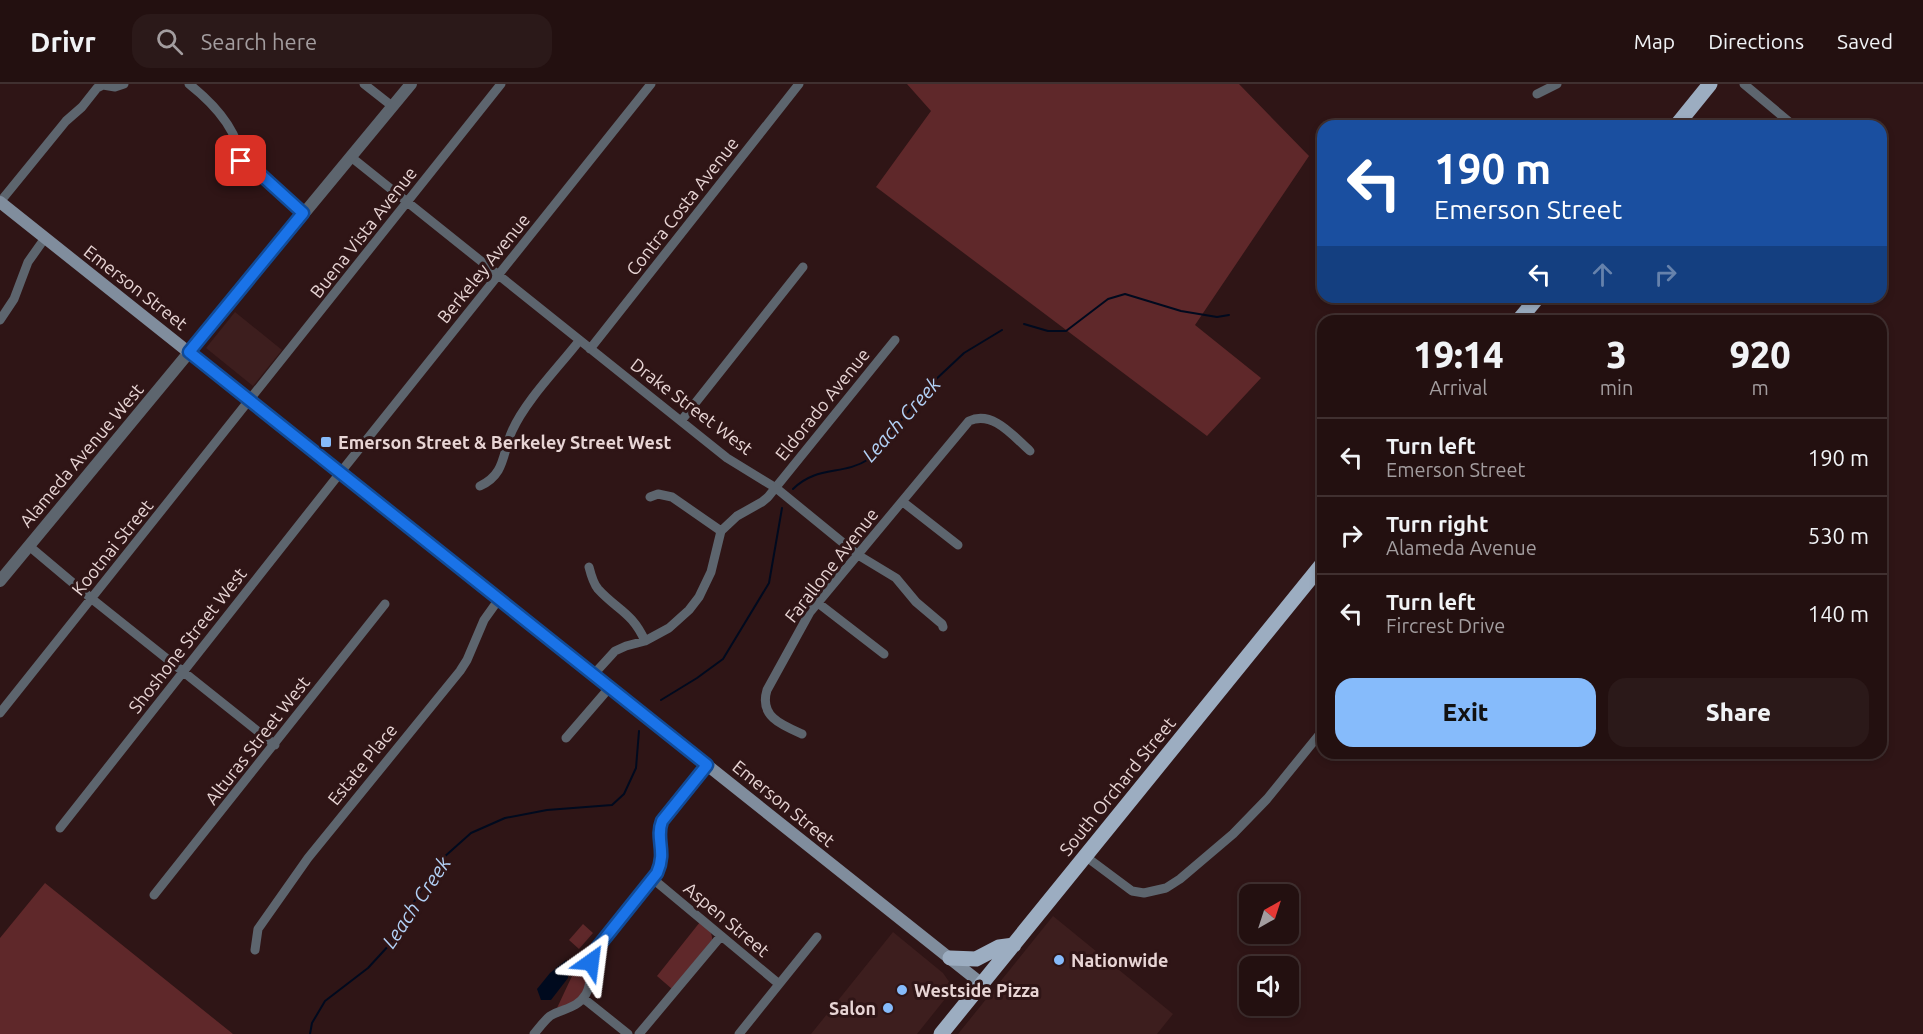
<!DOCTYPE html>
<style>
body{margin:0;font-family:Ubuntu,sans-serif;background:#2b1919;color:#f1f3f6;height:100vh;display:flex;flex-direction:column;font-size:22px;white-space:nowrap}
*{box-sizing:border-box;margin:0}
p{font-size:20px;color:#a39d9f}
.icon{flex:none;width:33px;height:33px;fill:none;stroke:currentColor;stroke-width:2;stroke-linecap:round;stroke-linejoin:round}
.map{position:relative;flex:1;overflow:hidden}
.panel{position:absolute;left:1317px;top:231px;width:570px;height:444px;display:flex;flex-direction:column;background:#231010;border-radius:18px;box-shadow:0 3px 9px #0003,0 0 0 2px #403030}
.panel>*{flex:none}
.banner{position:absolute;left:1317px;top:36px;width:570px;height:183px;border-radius:18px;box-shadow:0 3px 9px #0003,0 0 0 2px #403030;background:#1a4fa0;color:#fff;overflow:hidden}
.needle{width:39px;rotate:39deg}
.tools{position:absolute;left:1239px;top:800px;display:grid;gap:12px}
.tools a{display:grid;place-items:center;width:60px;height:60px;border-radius:12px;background:#231010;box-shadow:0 3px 9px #0003,0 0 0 2px #403030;font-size:30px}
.pin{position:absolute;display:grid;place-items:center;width:51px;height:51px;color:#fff;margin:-26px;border-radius:12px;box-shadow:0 3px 9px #0006}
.me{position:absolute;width:66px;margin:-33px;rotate:31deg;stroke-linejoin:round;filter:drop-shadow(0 0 4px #0008)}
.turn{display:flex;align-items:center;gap:21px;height:126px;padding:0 18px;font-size:27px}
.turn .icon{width:78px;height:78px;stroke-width:2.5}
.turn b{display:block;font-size:42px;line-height:51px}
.lanes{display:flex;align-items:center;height:57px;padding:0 18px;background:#0003;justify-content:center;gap:30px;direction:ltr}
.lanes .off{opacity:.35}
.eta{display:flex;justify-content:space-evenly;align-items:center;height:102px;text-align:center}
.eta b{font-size:36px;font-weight:800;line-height:42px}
.cta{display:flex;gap:12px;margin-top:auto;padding:12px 18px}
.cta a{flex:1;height:69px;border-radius:18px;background:#86bbfb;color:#111;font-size:24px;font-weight:800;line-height:69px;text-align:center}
.cta a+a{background:#2b1919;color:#f1f3f6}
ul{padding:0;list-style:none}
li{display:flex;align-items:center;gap:18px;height:78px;padding:0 18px;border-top:2px solid #403030}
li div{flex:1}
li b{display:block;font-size:22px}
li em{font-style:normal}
header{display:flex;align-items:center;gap:36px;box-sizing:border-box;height:84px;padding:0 30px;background:#231010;border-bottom:2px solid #403030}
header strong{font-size:28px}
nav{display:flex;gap:33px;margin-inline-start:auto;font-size:21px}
.search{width:420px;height:54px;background:#2b1919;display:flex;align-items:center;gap:15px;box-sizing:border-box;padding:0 21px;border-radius:18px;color:#a39d9f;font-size:22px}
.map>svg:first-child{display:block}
.built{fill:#3d1e1e}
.green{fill:#5f282a}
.water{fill:#000a1e}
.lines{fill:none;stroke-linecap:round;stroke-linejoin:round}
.stream{stroke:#000a1e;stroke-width:2}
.minor{stroke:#5d656e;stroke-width:9}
.tertiary{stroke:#5d656e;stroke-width:12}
.secondary{stroke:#808d9d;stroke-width:12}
.primary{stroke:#9cadc1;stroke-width:15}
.route-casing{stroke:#114b97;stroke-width:15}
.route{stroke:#1a73e8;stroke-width:10}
.poi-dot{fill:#86bbfb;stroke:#2f1516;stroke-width:2}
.labels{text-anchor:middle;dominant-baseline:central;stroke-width:6;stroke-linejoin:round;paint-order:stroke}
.street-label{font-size:18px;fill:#e8d5d5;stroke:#2f1516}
.poi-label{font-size:18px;font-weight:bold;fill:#e8d5d5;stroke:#2f1516;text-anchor:start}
.water-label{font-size:20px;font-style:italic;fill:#b2d0f5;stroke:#2f1516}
</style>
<header>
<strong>Drivr</strong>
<div class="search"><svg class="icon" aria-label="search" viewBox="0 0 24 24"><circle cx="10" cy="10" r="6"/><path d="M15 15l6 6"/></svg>Search here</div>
<nav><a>Map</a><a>Directions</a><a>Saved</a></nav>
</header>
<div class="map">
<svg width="1923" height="950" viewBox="0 0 1923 950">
<rect width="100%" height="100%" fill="#2f1516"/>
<path class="built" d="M235 228 282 266 253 302 206 264Z
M1053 832 1173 930 1157 950H958Z
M893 848 943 889 950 899 949 910 917 950H811Z"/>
<path class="green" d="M907 0H1239L1309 72 1195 241 1261 294 1207 352 876 103 931 27Z
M45 799 233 950H0V854Z
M700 838C706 844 713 847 712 856L672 905 657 892Z
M583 840 593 849 579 865 569 856Z
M587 865C588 883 592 904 576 916 571 920 563 922 557 924L580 875Z"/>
<path class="water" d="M566 876 568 878V894L551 916H541L537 905 550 889Z"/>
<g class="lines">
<path class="stream" d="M1024 240 1048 247H1066L1108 215 1125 210 1181 227 1217 233 1229 231
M793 405C817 381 843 392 869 375L932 299 964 269 1002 246
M661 616 697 594 723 575 769 499 782 424
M310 950 312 939 325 917 368 884 391 859 419 809 443 774 471 749 505 734 547 726 612 721 624 710 636 684 639 647"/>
<path class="minor" d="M189 0C213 19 238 45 241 77L259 89 303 129
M364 0 392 22
M1744 0 1794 42
M1537 10 1557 0
M351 73 727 374 776 404 858 471 896 494 916 518 942 540 943 543
M0 118 66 37 82 23 97 4 103 1 115 3 124 0
M0 236 14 215 28 178 45 154
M590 265 799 0
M681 337 803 183
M480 402C506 390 502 369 512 347 526 316 558 284 579 257
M650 413 658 410 672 413 721 447
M903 418 958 461
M29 462 92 515 275 661
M589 483C591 491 593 499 598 505 617 526 632 528 645 557
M818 519 884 570
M594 590 615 567 626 562 645 557 669 544 689 526 699 513 711 488 721 447 737 432 762 418 768 413 895 256
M0 629 501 0
M802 650C781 641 759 632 767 606L810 528 969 337C993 326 1013 352 1030 367
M566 654 610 603
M60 744 340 389 651 0
M1085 772 1132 807 1144 809 1166 804 1180 795 1233 750 1267 715 1323 646
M653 795 779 900
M154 811 385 520
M255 866 258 845 308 774 460 587 467 576 484 536 499 515
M583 914 628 950
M534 950C539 944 544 937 550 932 563 924 577 925 586 910 594 897 587 882 593 869L653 795C660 785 664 774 662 762 660 753 659 746 662 737L707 681
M639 950 721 852
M739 950 817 853"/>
<path class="tertiary" d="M0 497 411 0"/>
<path class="secondary" d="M0 118 982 900"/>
<path class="primary" d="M1676 42 1710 0
M1518 237 1538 213
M950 874 976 875 999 863 1014 861
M941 950 1323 479"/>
</g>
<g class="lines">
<defs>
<path id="route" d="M241 77 259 89 303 129 189 268 707 681 662 737C655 755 667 767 657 789L593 869 591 878"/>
</defs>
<use href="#route" class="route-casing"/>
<use href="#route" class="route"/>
</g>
<g class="poi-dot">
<rect x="320" y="352" width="12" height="12" rx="3"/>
<circle cx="1059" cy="876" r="6"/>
<circle cx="902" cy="906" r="6"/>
<circle cx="888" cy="924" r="6"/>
</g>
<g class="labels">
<g class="street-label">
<text transform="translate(682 122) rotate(-52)">Contra Costa Avenue</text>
<text transform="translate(363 148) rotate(-52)">Buena Vista Avenue</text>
<text transform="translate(483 184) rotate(-51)">Berkeley Avenue</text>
<text transform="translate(136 203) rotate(38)">Emerson Street</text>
<text transform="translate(822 320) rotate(-51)">Eldorado Avenue</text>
<text transform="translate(692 322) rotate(37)">Drake Street West</text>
<text transform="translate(81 371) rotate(-50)">Alameda Avenue West</text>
<text transform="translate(112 463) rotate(-51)">Kootnai Street</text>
<text transform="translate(831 481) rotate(-52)">Farallone Avenue</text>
<text transform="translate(187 556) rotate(-52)">Shoshone Street West</text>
<text transform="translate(257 656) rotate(-52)">Alturas Street West</text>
<text transform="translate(362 680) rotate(-51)">Estate Place</text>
<text transform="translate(1117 702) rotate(-51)">South Orchard Street</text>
<text transform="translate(784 719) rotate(39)">Emerson Street</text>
<text transform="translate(727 835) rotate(40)">Aspen Street</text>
</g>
<g class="poi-label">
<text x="338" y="358">Emerson Street &amp; Berkeley Street West</text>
<text x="1071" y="876">Nationwide</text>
<text x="914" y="906">Westside Pizza</text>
<text x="876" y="924" text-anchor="end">Salon</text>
</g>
<g class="water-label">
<text transform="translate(901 335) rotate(-48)">Leach Creek</text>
<text transform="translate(416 818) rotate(-56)">Leach Creek</text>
</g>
</g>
</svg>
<div class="tools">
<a><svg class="needle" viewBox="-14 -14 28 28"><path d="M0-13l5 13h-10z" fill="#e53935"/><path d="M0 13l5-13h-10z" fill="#a39d9f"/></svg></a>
<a><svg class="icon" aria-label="sound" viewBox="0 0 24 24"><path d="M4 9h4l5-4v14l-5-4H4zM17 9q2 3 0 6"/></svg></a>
</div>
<div class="pin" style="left:241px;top:77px;background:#d93025"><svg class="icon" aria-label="arrive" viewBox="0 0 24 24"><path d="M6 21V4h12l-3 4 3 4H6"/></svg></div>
<svg class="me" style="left:591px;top:878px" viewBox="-20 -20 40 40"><path d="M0-17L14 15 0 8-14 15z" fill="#1a73e8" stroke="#fff" stroke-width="4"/></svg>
<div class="banner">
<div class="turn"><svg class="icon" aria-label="left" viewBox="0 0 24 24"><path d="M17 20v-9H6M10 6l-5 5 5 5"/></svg><div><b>190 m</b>Emerson Street</div></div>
<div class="lanes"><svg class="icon" aria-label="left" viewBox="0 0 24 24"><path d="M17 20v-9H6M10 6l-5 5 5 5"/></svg><svg class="icon off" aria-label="ahead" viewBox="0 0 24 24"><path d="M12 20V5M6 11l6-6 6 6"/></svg><svg class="icon off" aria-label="right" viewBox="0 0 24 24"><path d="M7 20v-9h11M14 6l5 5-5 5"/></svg></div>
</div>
<section class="panel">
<div class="eta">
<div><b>19:14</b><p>Arrival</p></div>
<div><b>3</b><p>min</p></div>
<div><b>920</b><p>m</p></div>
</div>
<ul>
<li><svg class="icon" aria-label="left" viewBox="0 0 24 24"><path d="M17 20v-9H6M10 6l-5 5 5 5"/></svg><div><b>Turn left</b><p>Emerson Street</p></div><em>190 m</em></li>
<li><svg class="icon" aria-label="right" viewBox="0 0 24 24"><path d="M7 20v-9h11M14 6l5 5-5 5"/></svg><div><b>Turn right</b><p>Alameda Avenue</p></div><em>530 m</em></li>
<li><svg class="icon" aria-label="left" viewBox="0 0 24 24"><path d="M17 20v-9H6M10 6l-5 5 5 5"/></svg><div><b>Turn left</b><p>Fircrest Drive</p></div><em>140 m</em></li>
</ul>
<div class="cta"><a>Exit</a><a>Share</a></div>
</section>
</div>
